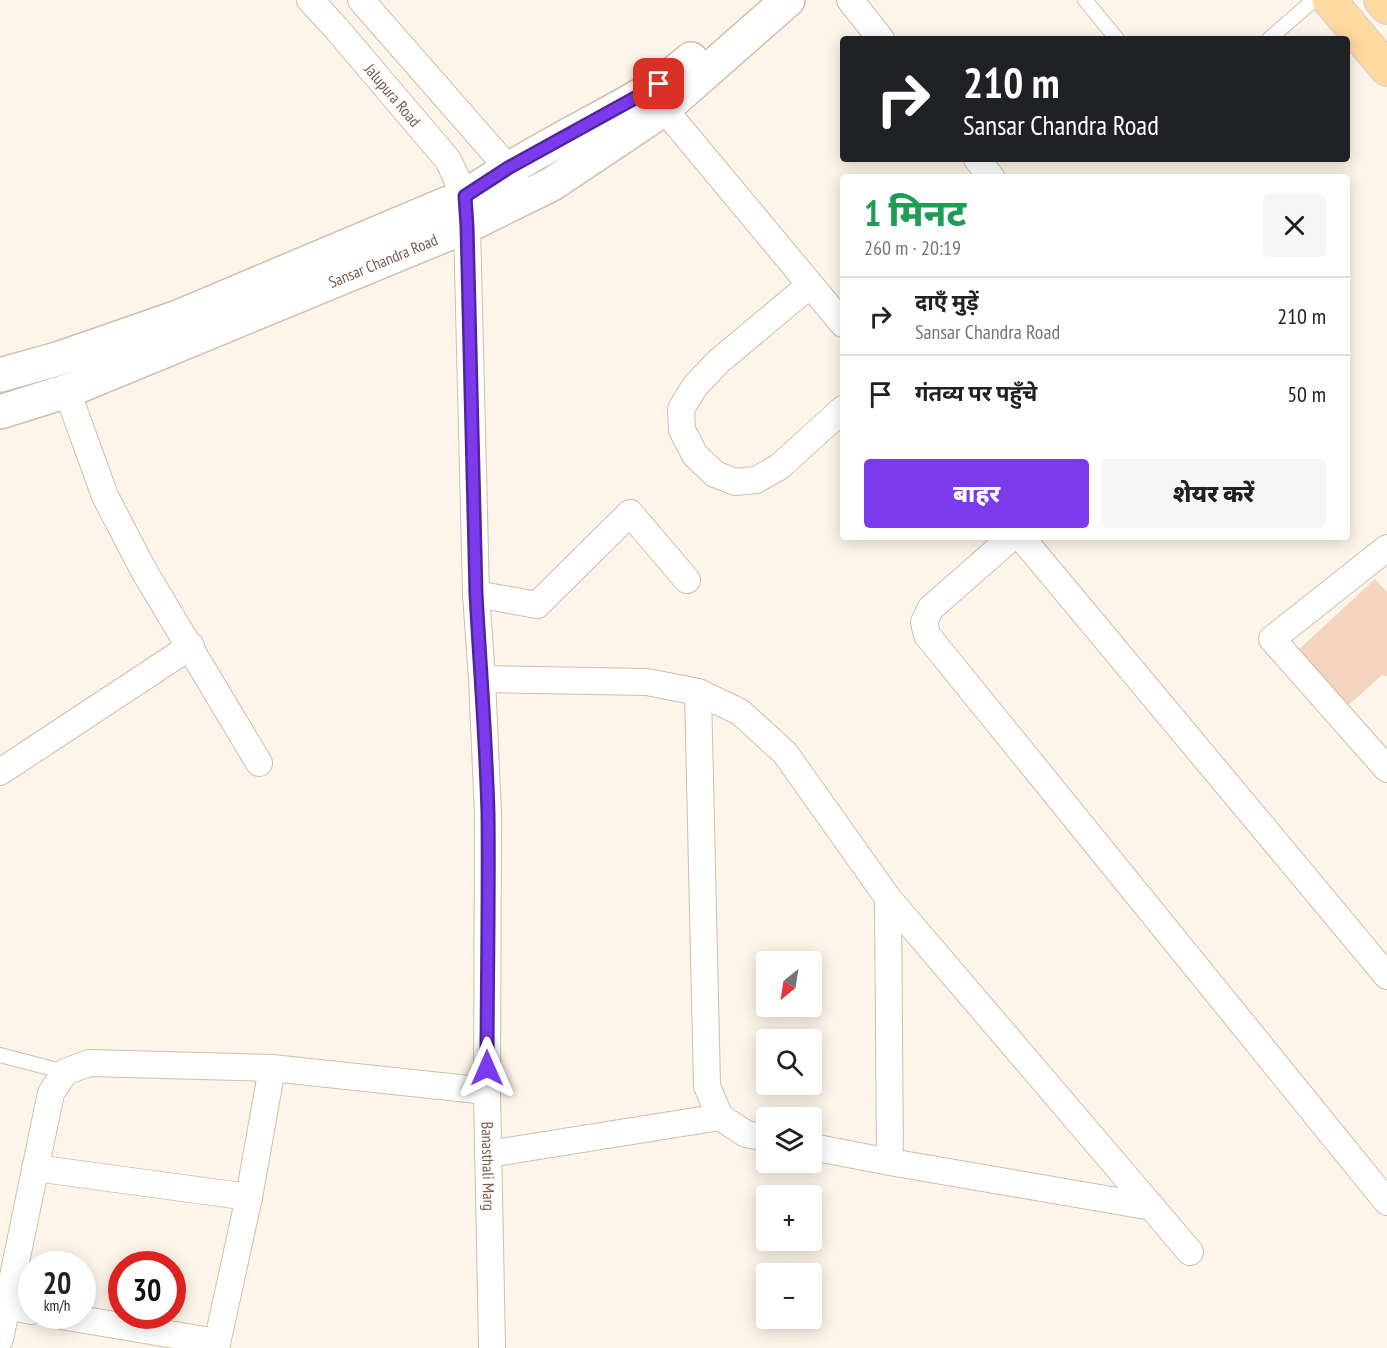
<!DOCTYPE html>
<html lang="hi">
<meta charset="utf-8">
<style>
body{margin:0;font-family:"PT Sans Narrow","Noto Sans Devanagari",sans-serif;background:#f6f6f6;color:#202124;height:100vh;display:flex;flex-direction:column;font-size:22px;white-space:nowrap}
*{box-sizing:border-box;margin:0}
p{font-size:20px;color:#757577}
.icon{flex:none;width:33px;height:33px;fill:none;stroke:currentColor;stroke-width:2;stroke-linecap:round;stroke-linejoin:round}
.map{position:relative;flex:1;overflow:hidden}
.sheet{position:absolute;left:840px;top:174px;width:510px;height:366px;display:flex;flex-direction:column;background:#fff;border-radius:6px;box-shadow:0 3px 15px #0003}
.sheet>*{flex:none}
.banner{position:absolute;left:840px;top:36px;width:510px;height:126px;border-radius:6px;box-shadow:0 3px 15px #0003;background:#202124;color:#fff;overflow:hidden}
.needle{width:39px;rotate:210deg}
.tools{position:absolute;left:756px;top:951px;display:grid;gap:12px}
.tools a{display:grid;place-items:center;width:66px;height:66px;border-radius:6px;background:#fff;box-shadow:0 3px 15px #0003;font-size:30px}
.speed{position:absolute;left:18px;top:1251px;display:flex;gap:12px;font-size:30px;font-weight:700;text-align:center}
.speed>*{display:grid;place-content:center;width:78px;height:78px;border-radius:50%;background:#fff;box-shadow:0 3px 15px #0003;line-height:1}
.speed small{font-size:15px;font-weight:400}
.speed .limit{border:9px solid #d22;background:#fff;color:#111}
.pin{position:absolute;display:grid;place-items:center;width:51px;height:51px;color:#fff;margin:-26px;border-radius:12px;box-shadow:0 3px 9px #0006}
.me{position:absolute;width:66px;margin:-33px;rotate:0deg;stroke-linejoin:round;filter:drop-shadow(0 0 4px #0008)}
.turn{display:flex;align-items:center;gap:21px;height:126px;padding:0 24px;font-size:27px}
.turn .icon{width:78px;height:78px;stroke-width:2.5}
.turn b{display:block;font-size:42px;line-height:51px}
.round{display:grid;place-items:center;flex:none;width:63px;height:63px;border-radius:6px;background:#f6f6f6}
.summary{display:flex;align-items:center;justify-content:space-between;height:102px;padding:0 24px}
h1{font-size:36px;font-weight:800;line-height:45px;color:#1e9e55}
.action{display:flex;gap:12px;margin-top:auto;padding:12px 24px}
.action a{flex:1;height:69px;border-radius:6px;background:#7c3aed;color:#fff;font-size:24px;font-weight:800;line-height:69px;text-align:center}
.action a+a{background:#f6f6f6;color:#202124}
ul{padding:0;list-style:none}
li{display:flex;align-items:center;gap:18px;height:78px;padding:0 24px;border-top:2px solid #e0e0e0}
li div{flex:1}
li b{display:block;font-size:22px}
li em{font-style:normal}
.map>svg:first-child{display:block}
.building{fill:#f4d3bf}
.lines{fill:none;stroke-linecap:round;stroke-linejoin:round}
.service-casing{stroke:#d1bdad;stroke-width:16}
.minor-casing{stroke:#d1bdad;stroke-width:28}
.tertiary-casing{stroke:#d1bdad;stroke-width:36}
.primary-casing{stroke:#dcd4d0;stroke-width:36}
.service{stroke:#fff;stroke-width:14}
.minor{stroke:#fff;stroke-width:26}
.tertiary{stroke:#fff;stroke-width:33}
.primary{stroke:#fed9a0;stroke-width:33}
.route-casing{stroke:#51269a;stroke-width:15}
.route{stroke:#7c3aed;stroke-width:10}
.labels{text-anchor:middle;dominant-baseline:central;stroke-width:4.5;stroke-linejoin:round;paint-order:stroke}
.street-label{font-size:16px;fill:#7a5b4b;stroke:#fff9f0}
</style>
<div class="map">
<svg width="1387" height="1348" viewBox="0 0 1387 1348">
<rect width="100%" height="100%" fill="#fdf5e9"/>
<path class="building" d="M1375 579 1387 592V676L1382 675 1344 709 1295 653Z"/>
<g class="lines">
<defs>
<path id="service" d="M1085 0 1117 39
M1269 39 1314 0
M0 1055 65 1072"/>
<g id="minor">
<path id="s1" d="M310 0 336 28 448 160 465 196 467 226 476 594 482 679 488 813 487 1091 492 1348"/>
<path d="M361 0 508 168 518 185"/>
<path d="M850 0 881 39"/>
<path d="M664 109 843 324"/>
<path d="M977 159 991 177"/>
<path d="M810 285 719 361 695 386 681 409 682 430 695 455 715 474 735 482 756 480 779 467 843 409"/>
<path d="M67 391 105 496 144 571 259 763"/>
<path d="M1012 537 931 608 924 622 927 635 1387 1202"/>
<path d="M1021 537 1387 976"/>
<path d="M1387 548 1272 639 1387 769"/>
<path d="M476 594 537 605 630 513 687 580"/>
<path d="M482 679 647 682 698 692 740 712 785 753 888 898 1190 1252"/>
<path d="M698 692 707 1086 720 1117 746 1134 766 1138"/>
<path d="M0 772 191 646"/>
<path d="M888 898 890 1162"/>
<path d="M812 1147 890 1162 1152 1207"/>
<path d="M488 1154 720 1117"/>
<path d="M35 1168 249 1197"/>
<path d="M6 1306 32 1311"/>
<path d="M61 1316 217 1342"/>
<path d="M0 1339 51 1093 65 1072 89 1063 272 1068 487 1091"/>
<path d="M216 1348 249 1197 272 1068"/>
</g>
<g id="tertiary">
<path d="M0 375 57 359 178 317 465 196C504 171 544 148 585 126 622 106 659 87 691 59"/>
<path id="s2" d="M0 412 67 391 467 226 552 184 664 109 788 0"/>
</g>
<path id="primary" d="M1329 0 1387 69
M1381 0 1387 7"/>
</defs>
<use href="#service" class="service-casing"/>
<use href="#minor" class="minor-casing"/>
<use href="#tertiary" class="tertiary-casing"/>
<use href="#primary" class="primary-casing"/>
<use href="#service" class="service"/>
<use href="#minor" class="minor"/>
<use href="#tertiary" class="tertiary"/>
<use href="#primary" class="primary"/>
</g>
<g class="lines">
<defs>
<path id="route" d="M487 1068C487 983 489 898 488 813 486 740 480 667 476 594L467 226 465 196 508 168 644 93 659 84"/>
</defs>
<use href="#route" class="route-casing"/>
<use href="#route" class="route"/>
</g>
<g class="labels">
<g class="street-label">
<text stroke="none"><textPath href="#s1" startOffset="126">Jalupura Road</textPath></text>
<text stroke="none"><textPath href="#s2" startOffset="412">Sansar Chandra Road</textPath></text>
<text stroke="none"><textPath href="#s1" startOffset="1222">Banasthali Marg</textPath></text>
</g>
</g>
</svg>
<div class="tools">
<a><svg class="needle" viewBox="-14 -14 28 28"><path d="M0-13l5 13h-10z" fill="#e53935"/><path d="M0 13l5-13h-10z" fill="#757577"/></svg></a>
<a><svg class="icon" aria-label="search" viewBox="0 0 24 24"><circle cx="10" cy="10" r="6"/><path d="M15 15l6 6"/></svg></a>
<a><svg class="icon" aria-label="layers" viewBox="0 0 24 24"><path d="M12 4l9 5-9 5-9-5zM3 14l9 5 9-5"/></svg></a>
<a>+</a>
<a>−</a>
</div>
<div class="speed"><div>20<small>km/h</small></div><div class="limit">30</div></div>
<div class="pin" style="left:659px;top:84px;background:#d93025"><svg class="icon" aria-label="arrive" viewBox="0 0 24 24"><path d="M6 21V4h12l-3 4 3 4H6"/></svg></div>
<svg class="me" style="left:487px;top:1068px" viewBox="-20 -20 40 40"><path d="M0-17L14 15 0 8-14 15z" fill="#7c3aed" stroke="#fff" stroke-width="4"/></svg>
<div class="banner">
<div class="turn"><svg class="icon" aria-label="right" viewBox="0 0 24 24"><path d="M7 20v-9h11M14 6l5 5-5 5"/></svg><div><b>210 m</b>Sansar Chandra Road</div></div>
</div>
<section class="sheet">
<div class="summary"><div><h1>1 मिनट</h1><p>260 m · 20:19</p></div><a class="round"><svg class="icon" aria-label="close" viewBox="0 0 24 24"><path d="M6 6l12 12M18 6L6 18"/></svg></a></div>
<ul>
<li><svg class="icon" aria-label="right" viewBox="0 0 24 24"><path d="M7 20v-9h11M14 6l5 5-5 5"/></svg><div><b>दाएँ मुड़ें</b><p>Sansar Chandra Road</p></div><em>210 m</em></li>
<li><svg class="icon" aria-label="arrive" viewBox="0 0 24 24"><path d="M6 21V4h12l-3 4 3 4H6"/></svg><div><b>गंतव्य पर पहुँचे</b></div><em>50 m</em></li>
</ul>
<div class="action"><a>बाहर</a><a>शेयर करें</a></div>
</section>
</div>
